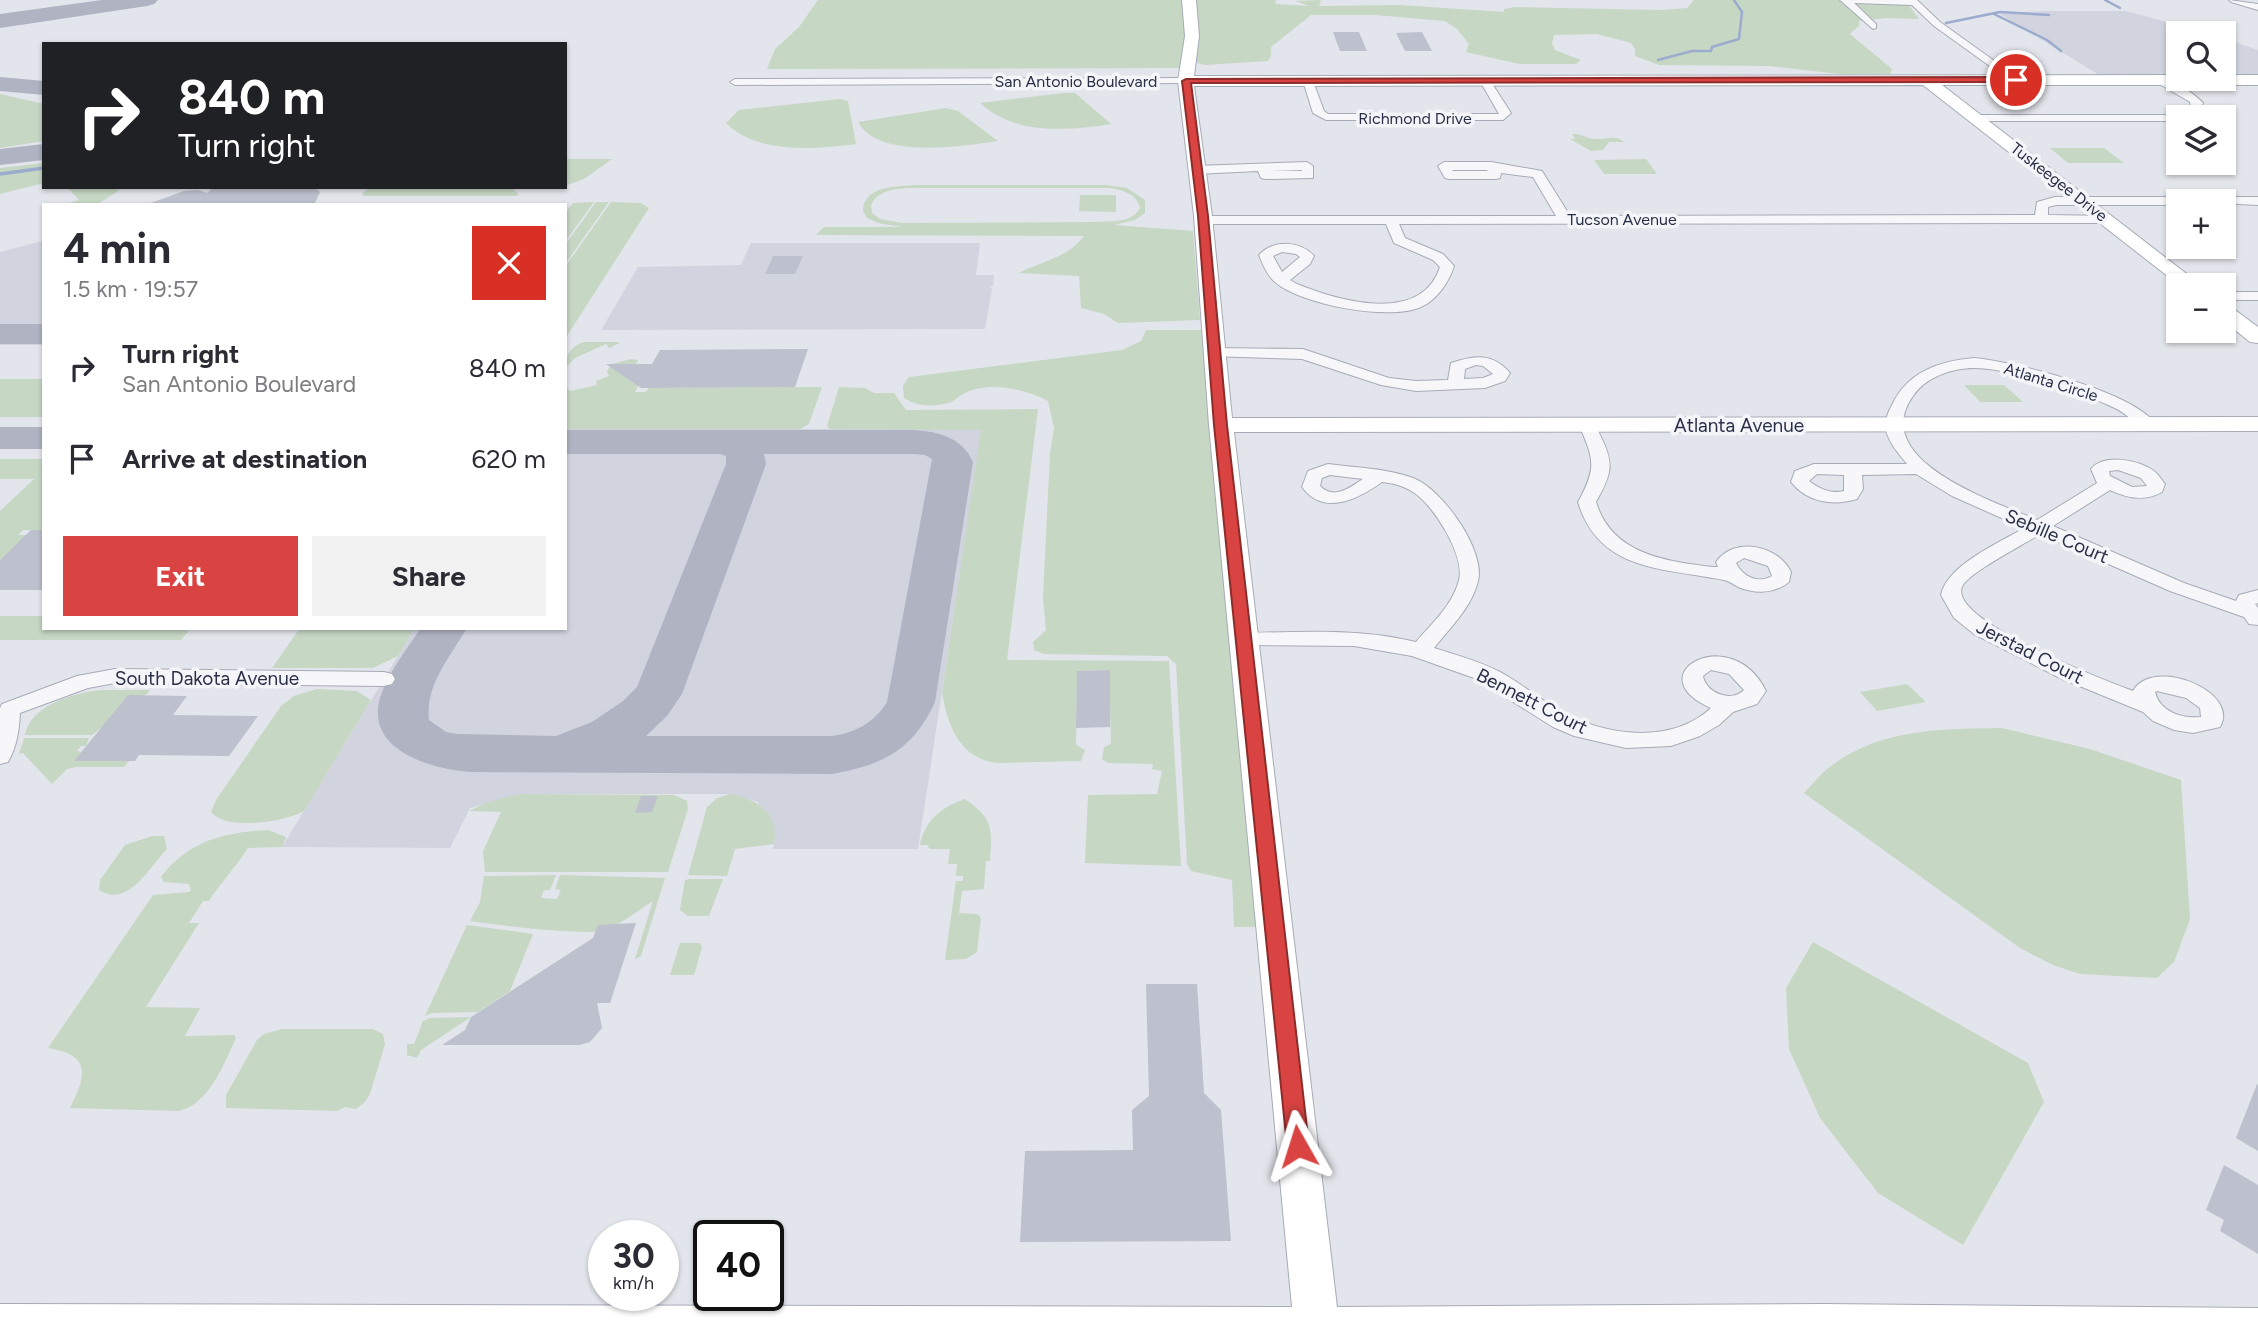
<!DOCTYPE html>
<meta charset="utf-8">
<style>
body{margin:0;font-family:Figtree,sans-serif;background:#f2f2f3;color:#2b2b33;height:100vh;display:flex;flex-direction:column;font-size:26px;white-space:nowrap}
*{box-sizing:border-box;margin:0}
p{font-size:23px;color:#7c7c81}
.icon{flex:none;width:38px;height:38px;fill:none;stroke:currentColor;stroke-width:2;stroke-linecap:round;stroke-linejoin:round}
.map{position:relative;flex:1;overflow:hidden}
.details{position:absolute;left:42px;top:203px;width:525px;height:427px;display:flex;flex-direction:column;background:#fff;border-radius:0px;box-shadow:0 2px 5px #0004}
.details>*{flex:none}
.top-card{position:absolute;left:42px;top:42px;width:525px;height:147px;border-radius:0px;box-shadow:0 2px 5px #0004;background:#202124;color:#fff;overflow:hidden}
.buttons{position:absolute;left:2166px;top:21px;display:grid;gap:14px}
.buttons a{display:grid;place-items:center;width:70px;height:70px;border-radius:0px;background:#fff;box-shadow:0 2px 5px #0004;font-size:35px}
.speed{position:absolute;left:588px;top:1220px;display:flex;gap:14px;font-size:35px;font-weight:700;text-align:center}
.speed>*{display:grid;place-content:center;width:91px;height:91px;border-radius:50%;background:#fff;box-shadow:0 2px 5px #0004;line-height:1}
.speed small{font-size:18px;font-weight:400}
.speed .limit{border:4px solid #111;border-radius:10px;background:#fff;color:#111}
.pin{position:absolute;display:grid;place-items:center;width:60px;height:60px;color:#fff;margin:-30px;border:4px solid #fff;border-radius:50%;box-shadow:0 2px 7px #0007}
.me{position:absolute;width:77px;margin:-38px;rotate:354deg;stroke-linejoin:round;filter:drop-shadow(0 0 5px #0008)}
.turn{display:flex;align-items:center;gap:24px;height:147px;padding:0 21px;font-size:32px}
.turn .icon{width:91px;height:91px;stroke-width:2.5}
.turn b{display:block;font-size:49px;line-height:60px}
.round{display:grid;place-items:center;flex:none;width:74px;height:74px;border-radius:0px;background:#f2f2f3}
.head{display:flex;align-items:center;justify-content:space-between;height:119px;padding:0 21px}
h1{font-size:42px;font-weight:700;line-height:52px}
.cta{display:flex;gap:14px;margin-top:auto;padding:14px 21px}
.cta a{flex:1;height:80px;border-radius:0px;background:#d94341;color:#fff;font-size:28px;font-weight:700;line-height:80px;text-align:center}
.cta a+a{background:#f2f2f3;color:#2b2b33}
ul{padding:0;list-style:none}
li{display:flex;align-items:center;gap:21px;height:91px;padding:0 21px}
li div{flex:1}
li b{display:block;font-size:26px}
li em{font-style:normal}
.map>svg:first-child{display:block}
.built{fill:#d1d4df}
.green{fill:#c6d7c4;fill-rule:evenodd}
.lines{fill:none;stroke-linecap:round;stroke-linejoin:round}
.stream-far1{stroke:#9caccf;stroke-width:2.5}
.stream{stroke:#9caccf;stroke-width:3.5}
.taxiway{fill:#afb3c2;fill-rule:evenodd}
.building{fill:#bdc0cd}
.street-casing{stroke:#a7abb7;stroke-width:2}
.secondary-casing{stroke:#a7abb7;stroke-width:2}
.street{fill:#f7f7fa;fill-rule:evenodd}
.secondary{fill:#fff;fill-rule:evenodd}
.route{fill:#d94341;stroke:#8d2c2a;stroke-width:2}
.labels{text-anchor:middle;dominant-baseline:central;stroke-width:7;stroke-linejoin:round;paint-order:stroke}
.far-street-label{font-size:16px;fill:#292f46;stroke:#f4f5f9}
.street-label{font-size:19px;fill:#292f46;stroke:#f4f5f9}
</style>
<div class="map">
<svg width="2258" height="1332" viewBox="0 0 2258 1332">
<rect width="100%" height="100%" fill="#e3e5ec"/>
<path class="built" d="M2040 11H2126L2208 33H2179V75H2099L2000 14Z
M2224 38 2258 50V75H2224Z
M42 241 44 345H0V252Z
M751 243H980L976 275H994L993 286 990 287 992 289 985 329 601 330 638 267 741 265Z
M565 429H982L918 849H773L775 839 758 802 730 794H519L470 808 450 848 282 847 415 628H565Z"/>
<path class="green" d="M818 0H1182L1186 49 1180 68 767 69 775 49 799 27Z
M1192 0H1278L1275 1 1276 4 1309 6 1295 1 1321 0 1319 6 1400 5 1504 12V9L1515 7 1660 10 1687 8 1694 0H1905L1919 19 1886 18 1859 21V26L1850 34 1892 69 1890 74H1840L1769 66 1659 65 1635 56V49L1631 43 1597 34 1554 35 1552 43 1555 50 1581 60 1576 64H1519L1466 52 1469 44 1457 29 1445 21 1375 15H1311L1271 47V56L1268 61 1205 65 1197 63Z
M1063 93H1075L1111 124C1067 131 1015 135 980 103Z
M0 94 44 104V141L0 148Z
M840 99 848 101 856 144C815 149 758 155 726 123L739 110Z
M946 108 958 111 998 141C962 146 879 160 858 122Z
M1572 134C1580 134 1583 136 1589 138 1602 142 1614 133 1624 142H1609L1603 150 1591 151 1570 139H1575Z
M2050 148H2104L2124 163H2068Z
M565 159H612L584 179 565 186Z
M1646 159 1657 174H1604L1594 160Z
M44 163V183L0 194V168Z
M917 185H1106L1127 188 1145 200V213L1135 220 1114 225 1193 231 1200 320 1118 323 1104 314 1081 308 1079 276 1018 273C1040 263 1070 256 1084 236L816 235 824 227H902L878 223 867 218 863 211C863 186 898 186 917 185ZM908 188H1110C1123 190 1137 194 1140 208 1132 223 1113 221 1098 222L903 223 880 219 872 213 871 205C878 191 893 189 908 188Z
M67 187H123L117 188 116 190H120L96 205H63L79 200Z
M393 187H510L519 194 516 196H364L362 193 368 189Z
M1080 195H1116V212L1079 211Z
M594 202 591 206 565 242V213L573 203Z
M596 202H609L565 264V245Z
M611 202 641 203 649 208 565 339V267Z
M1146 330H1201L1257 927H1234L1232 880 1191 871 1187 864 1176 664 1167 656 1044 654 1034 650 1033 642 1046 630 1043 597 1050 453 1054 428 1048 401C1025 389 990 381 965 393 960 395 956 400 951 402 937 407 917 407 904 398L903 386 909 377 1122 350 1141 341Z
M585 342H618L620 343 609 348 606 344 575 358 565 369C565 356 571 345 585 342Z
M631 359 638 360 636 364 617 371 638 386 635 392H646L649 388 822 387 809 424 800 429H565V387L570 391 597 385 596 381 609 376 607 371 612 364Z
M0 379H44V417H0Z
M1964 385H2004L2023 402H1980Z
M839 387 865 388 874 393H894L906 410 1038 409 1007 660 1169 661 1181 866 1085 863 1088 795 1157 794 1162 771 1152 769 1153 764 1108 763 1102 759 1104 747 1111 744 1109 670 1077 671 1076 745 1085 750 1081 761 997 763C959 758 948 726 942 693L981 430 830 429 827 426Z
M0 459H44V530H23L18 535H36L28 543H18L0 560V511L34 479H0Z
M0 616H44V628H191L181 640H0Z
M300 628H415L398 656 373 668H272Z
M1907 684 1926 702 1877 711 1860 692Z
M317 689 357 691 371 700 304 811C286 822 225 831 211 812L216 800 281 706 294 696Z
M101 690H149V692L92 735H25C31 704 75 693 101 690Z
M2002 728 2090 749 2181 780 2190 919 2174 962 2157 978 2080 974 2053 965 2020 948 1804 793C1813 784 1821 773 1831 766 1881 728 1943 729 2002 728Z
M24 738H89L86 746H81L77 751 81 752 75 761H129L124 767H77L67 769 52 784 23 753 19 754Z
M519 794 674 795 687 801 688 809 668 872H485L483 851 501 812 469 811 488 802Z
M730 794C757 799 780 813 774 844L735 849 727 876 688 875 707 807 717 798Z
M965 799C994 819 992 829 990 861H986L984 889 962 891 959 913 977 914 981 918 977 952 966 959 945 960 956 881H963V876H956L957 864H948L950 849H930L927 845H920C924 821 943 806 965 799Z
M268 830 286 837 282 847 248 848C236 867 221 882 209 901H203L189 923H199L146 1007 200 1008 185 1036 234 1035 236 1038C224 1064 209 1104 179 1111L70 1108C87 1074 91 1055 48 1048L153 895 189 892 191 890 189 884 164 882 161 877C188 841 225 832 268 830Z
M152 836H164L167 849C150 866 128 909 99 890L100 880 125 845Z
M556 875 550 890H544L541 898 557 899 561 890 555 889 560 875 665 878 641 956 635 959 653 901C640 909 610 933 595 932 556 932 512 927 470 921L480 902 484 876Z
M689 879H723L709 916H688L680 910 685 880Z
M467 925 533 934 510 991 478 1012 432 1013 425 1016Z
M1813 942 2028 1063 2044 1102 1963 1245 1878 1193 1820 1118 1789 1049 1786 988Z
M680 943H700L702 947 694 975H670Z
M471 1017 421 1050 417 1058 407 1055V1044H414L423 1021 430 1018Z
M282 1029H373L383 1034 385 1044 370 1094 365 1102 356 1109 345 1107 337 1111 226 1108V1095L257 1040 264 1034Z"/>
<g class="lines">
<path class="stream-far1" d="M2105 0 2120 8
M1994 14 2047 40 2061 51
M1946 23 2000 12 2049 15
M1658 60 1692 51H1711L1712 47 1739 39 1742 12 1734 0"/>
<path class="stream" d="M0 174 44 168"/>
<path class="taxiway" d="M102 0H158L154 4 147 6 0 28V14Z
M0 77 44 81V95L0 91Z
M44 144V160L0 165V149Z
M0 324H44V344H0Z
M0 427H44V449H0Z
M565 430H914C939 432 962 437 973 462L935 702C913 750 883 765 832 774L470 772C432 769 365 751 380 698 388 673 406 650 421 628H467C450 657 425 685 429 720L446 732 457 734 556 736 592 722 623 701 637 687 726 464V456L720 454H565ZM764 454H914L925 455 932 459 887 702C875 722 855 733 832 736H646L667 716 682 694 766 464Z"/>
</g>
<path class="building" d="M1333 32H1359L1367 51H1340Z
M1422 32 1432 51H1405L1396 33Z
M214 187H314L320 192 314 205H151V203L184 191 198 190 207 193Z
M773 256H803L795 274H765Z
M808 349 795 387 641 388 606 364H652L660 350Z
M31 530H44V590H0V560Z
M1110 670V727L1076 728 1077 671Z
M128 695 187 696 173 715 258 716 229 756 139 755 135 761H74Z
M641 796H658L652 812 635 813Z
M636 923 610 1003H597L602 1028 590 1042 579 1045H442L465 1030 471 1017 593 938 598 925Z
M1146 984H1197L1204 1093 1221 1110 1231 1241 1020 1242 1025 1151 1133 1150 1132 1110 1149 1096Z
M2257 1084 2258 1085V1151L2236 1138Z
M2224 1165 2258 1185V1254L2220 1231 2224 1220 2206 1210Z"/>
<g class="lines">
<defs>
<path id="street" d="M1840 0H1917L1940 22 2021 80 2012 82 1934 26 1912 5 1854 3 1876 24V28L1873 29Z
M2229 0 2258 4V10L2231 2Z
M1186 78 1191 81 1190 83 735 85 730 82 735 79Z
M1308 78 1313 81 1324 111 1328 114H1499L1480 81 1485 78 1489 79 1511 113 1503 120H1326L1313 113 1303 81Z
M2156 78C2170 77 2194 93 2203 103L2200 113 2166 121H1975L1969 118 1975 115H2166L2191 109 2190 102 2156 82Z
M1307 162 1313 166V178L1265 179 1261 178 1258 171 1196 174 1190 170 1196 166ZM1302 170V171H1271Z
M1444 162H1491L1542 171 1570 216 2035 215 2037 202 2055 197H2258V205L2179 201V205H2056L2048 207V215L2111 216 2113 219 2106 223 1399 224 1405 238 1443 254 1454 266C1449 282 1437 300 1421 307 1390 321 1301 305 1275 282 1267 275 1263 265 1259 255 1273 239 1301 241 1314 256L1310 264 1290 280 1297 284C1339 301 1421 325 1440 267L1433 260 1394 243 1386 224H1204L1197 220 1204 216H1556L1533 177 1501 173 1500 178 1496 179H1449L1445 178 1438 166ZM1452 170H1487L1488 171H1453ZM1282 252 1296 254 1300 257 1282 272 1273 256Z
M2224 292H2258V300H2224Z
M1215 348 1303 349 1389 378 1416 381 1448 380 1451 363C1475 355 1493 353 1510 373L1505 381 1485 388 1416 391 1381 385 1302 359 1209 356 1207 353 1209 350ZM1476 365 1483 366 1493 374 1483 378 1464 379 1465 369Z
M1974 358C2016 362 2131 391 2156 424L2148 429C2137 426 2128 415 2117 409 2084 393 2010 368 1974 368 1952 368 1926 377 1913 396 1867 461 1996 502 2037 520L2097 483 2091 469C2104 453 2139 460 2154 471 2158 474 2162 480 2165 484L2162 492C2145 502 2127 498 2110 490L2053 526 2184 583 2236 601 2239 595 2258 590V603L2255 604 2258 608V625L2249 624 2244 617 2170 591 2040 534C2023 545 1972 571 1963 585 1942 619 2109 682 2133 691 2152 656 2241 691 2220 727L2193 733 2174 730 2153 721 2143 712 2060 678 1974 634 1954 618 1941 595C1947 565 1999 543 2024 528L1952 496 1916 474 1862 475 1863 489 1857 499C1833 506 1808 503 1791 482L1795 471 1814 464H1907C1899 454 1890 444 1886 431 1884 423 1888 412 1892 405 1908 371 1940 361 1974 358ZM2118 470 2141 478 2147 486 2132 487 2110 476 2109 471ZM1817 474 1844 475V491C1830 494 1820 489 1809 481ZM2157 691 2186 698 2200 708 2201 717C2182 719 2160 712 2155 692Z
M1587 420C1596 422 1597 429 1601 437 1615 465 1611 475 1596 502 1612 554 1664 561 1713 567H1718L1716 562C1734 536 1778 545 1791 572L1789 582C1774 594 1755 594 1738 587 1733 584 1729 581 1724 580 1664 568 1599 572 1578 502 1597 468 1594 459 1579 425ZM1744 558 1768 566 1772 576C1758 584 1743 577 1736 563Z
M1328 464C1356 468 1386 468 1413 478 1441 488 1486 550 1478 581 1472 607 1450 628 1434 648 1456 655 1479 661 1500 672 1524 685 1544 703 1568 715 1612 737 1673 743 1711 708 1635 675 1731 620 1766 691L1757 704 1733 712 1719 725 1700 736 1671 746 1626 748 1574 736 1553 727 1477 679 1412 656 1354 646 1236 645 1233 640 1236 635 1243 633C1301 632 1359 628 1416 642 1431 624 1453 605 1459 580 1465 556 1434 505 1413 492 1404 486 1393 483 1382 482 1358 499 1324 517 1302 487L1308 471ZM1330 475 1363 479C1349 488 1334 500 1320 486L1322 478ZM1711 670 1729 674 1744 690C1731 703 1706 693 1703 676Z
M115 669 384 672 392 674 395 679 392 684 384 686 115 683 88 688 20 713C19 731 17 746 8 762L0 764V708L2 704 77 676Z"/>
<path id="secondary" d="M1182 0H1196L1199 36 1194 76 2179 75V79H2224V75H2258V85H1942L2201 285H2179L1923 85 1194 86 1212 216 1232 418 2258 417V431L1234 432 1337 1307 1823 1304 2258 1308V1332H0V1304L1292 1307 1209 425 1194 216 1178 81 1185 36Z
M2224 305 2231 307 2258 327V343L2250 342 2224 321Z"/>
</defs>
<use href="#street" class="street-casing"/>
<use href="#secondary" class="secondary-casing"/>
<use href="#street" class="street"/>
<use href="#secondary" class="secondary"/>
</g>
<path class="route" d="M2016 77 2019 82 1191 83 1208 216 1227 425 1309 1146 1306 1154 1298 1157 1290 1154 1287 1146 1214 425 1198 216 1182 81 1186 79Z"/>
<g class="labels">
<g class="far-street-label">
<text x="1076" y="81">San Antonio Boulevard</text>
<text x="1415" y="118">Richmond Drive</text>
<text transform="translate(2059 182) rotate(38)">Tuskeegee Drive</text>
<text x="1622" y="219">Tucson Avenue</text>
<text transform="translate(2051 382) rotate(17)">Atlanta Circle</text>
</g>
<g class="street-label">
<text x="1739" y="425">Atlanta Avenue</text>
<text transform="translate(2057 536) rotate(23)">Sebille Court</text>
<text transform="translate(2030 652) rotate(27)">Jerstad Court</text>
<text x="207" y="678">South Dakota Avenue</text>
<text transform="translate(1532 701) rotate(27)">Bennett Court</text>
</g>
</g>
</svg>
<div class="buttons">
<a><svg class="icon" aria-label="search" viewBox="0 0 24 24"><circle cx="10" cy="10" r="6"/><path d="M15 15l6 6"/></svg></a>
<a><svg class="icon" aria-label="layers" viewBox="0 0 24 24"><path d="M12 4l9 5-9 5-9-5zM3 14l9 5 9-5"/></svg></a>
<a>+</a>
<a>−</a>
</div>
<div class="speed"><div>30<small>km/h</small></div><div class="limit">40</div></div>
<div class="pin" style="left:2016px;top:80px;background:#d93025"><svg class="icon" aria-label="arrive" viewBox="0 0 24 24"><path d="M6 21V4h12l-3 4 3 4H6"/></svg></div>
<svg class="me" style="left:1298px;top:1146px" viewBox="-20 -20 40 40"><path d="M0-17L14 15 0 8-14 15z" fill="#d94341" stroke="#fff" stroke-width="4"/></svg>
<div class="top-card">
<div class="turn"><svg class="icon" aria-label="right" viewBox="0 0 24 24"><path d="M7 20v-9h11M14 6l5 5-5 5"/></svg><div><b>840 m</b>Turn right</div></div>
</div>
<section class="details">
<div class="head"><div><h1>4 min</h1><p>1.5 km · 19:57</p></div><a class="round" style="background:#d93025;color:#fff"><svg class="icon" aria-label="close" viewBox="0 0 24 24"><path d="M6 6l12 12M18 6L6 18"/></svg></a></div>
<ul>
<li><svg class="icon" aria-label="right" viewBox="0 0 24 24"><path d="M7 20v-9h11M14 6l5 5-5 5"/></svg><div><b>Turn right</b><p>San Antonio Boulevard</p></div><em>840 m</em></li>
<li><svg class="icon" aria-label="arrive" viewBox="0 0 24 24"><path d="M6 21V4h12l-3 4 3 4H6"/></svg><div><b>Arrive at destination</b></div><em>620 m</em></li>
</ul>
<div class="cta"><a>Exit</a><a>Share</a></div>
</section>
</div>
